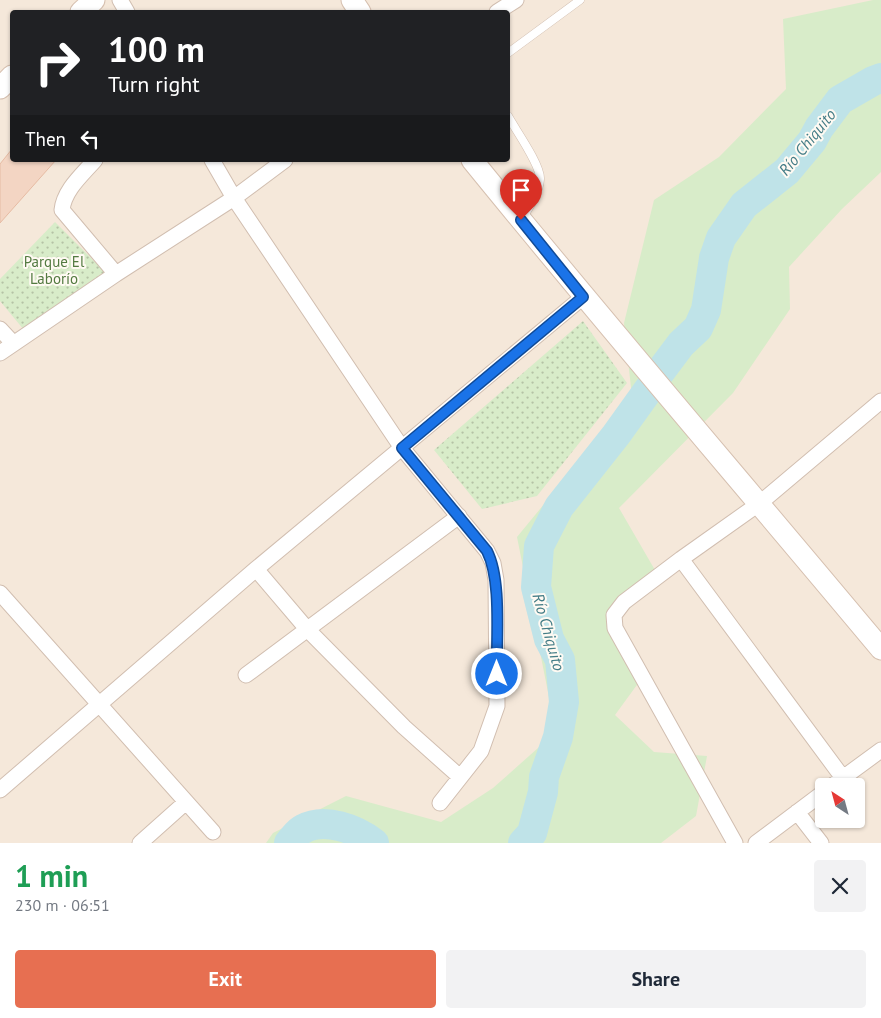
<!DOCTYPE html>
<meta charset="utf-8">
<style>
body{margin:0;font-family:"PT Sans",sans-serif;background:#f2f2f3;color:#1f2937;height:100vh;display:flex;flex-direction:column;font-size:19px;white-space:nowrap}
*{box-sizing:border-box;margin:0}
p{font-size:16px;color:#747a83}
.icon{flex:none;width:28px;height:28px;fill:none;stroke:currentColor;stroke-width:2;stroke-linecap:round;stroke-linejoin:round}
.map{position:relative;height:843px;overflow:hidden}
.drawer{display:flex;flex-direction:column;background:#fff;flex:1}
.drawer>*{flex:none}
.banner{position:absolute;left:10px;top:10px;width:500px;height:152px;border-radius:5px;box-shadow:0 1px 4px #0004;background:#202124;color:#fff;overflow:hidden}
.needle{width:32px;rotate:324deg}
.controls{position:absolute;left:815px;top:778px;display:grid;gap:10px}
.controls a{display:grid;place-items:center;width:50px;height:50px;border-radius:5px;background:#fff;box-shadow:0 1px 4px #0004;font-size:25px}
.pin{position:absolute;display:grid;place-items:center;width:42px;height:42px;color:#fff;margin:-51px -21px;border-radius:50% 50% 50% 0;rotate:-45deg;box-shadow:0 0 5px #0007}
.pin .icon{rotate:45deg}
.me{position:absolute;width:55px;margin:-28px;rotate:0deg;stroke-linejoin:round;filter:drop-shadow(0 0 4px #0008)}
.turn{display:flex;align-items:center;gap:18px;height:105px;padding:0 15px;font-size:22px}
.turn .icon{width:65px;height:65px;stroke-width:2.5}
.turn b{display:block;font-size:35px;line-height:42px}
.then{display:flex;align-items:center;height:48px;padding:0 15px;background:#0003;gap:10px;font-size:19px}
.round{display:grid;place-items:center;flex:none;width:52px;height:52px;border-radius:5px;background:#f2f2f3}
.overview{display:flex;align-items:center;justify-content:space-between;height:85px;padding:0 15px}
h1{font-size:30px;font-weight:600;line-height:38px;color:#1e9e55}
.cta{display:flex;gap:10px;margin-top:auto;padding:10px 15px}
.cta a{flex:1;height:58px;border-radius:5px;background:#e76f51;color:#fff;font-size:20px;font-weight:600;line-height:58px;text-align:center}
.cta a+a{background:#f2f2f3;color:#1f2937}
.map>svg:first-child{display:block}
.residential{fill:#f5e8da;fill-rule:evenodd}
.grass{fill:#d8ecc9}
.park{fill:url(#park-dots)}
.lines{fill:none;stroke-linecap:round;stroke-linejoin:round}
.river{stroke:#bfe3e8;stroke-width:30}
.building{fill:#f3d5c3;stroke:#e6bba3}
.lane-casing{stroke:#d1beb0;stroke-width:9}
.street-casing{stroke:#d1beb0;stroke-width:17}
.secondary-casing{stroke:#d6c0b0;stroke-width:23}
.lane{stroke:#fff;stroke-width:8}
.street{stroke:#fff;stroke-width:15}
.secondary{stroke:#fff;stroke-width:21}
.route-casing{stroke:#114b97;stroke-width:12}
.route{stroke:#1a73e8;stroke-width:9}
.labels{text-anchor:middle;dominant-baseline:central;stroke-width:4;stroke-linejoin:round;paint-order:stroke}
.park-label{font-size:15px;fill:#537a41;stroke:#fffaf3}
.water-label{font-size:16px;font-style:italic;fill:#437c86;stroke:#fffaf3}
</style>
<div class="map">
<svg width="881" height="843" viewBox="0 0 881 843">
<defs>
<pattern id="park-dots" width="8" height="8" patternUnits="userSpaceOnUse" patternTransform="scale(1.25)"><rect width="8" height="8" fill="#d8ecc9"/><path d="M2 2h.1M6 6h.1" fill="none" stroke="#b4c2a5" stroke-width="1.8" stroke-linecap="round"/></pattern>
</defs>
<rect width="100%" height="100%" fill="#fdf6ec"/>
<path class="residential" d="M0 0H881V843H0ZM12 12H508V160H12ZM824 786H856V819H824Z"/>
<path class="grass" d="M873 0H881V172L842 209 789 267 790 309 733 393 619 508 659 577 614 625 642 678 615 715 654 752 707 756 696 816 661 843H266L273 833 346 796 441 822 493 788 556 732 517 537 632 397 624 323 654 200 719 157 786 89 783 19Z"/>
<path class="park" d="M55 222 107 274 24 330 0 301V279Z
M583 321 627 383 537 496 482 509 434 450Z"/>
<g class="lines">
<path class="river" d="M660 372 681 344 698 328 706 310 714 258 721 238 744 205 787 171 812 141 819 128 840 100 873 81 881 78
M289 843C293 839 298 831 303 829 325 817 356 829 374 843
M523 843 532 833 543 792 544 777 558 737 564 702 560 660 549 639 536 587 539 546 559 507 616 435 649 389"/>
</g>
<path class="building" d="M12 149V160H56L0 223V164Z"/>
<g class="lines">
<defs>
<path id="lane" d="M508 53 580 0
M508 116C515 129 541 165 540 179 539 194 529 207 522 219"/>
<path id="street" d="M120 0 127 12
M497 12 516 0
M95 160C82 175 64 190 62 210L116 274
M212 160 234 198 402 448 487 551 493 563 496 580 497 706 481 751 440 803
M0 329 13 343
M0 353 116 274 234 198 285 160
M681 559 843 778
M256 569 307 629 404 727 460 777
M0 593 213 832
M246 675 459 516
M832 786 881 750
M0 790 256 569 583 297
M797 812 821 843
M140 843 186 802
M735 843 615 628 614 615 624 602 681 559 760 503 881 401
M756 843 824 792"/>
<path id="secondary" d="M352 0 360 12
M81 12 94 0
M0 88 12 76
M472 160C606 325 745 486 881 649"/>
</defs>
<use href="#lane" class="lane-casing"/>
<use href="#street" class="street-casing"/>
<use href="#secondary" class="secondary-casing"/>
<use href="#lane" class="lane"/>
<use href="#street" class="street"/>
<use href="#secondary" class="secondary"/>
</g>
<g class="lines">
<defs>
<path id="route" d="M497 674C496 638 502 581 487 551L402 448 583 297 521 220"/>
</defs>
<use href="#route" class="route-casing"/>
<use href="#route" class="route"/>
</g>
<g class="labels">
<g class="park-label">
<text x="54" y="261">Parque El<tspan x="54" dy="17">Laborío</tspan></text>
</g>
<g class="water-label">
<text transform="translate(807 142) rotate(-51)">Río Chiquito</text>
<text transform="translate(549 632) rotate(74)">Río Chiquito</text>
</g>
</g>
</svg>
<div class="controls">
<a><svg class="needle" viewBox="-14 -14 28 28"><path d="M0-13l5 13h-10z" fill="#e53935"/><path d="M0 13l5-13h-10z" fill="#747a83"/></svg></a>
</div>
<div class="pin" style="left:521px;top:220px;background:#d93025"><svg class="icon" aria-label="arrive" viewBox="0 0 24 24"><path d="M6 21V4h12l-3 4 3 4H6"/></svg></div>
<svg class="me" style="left:497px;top:674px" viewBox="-20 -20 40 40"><circle r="17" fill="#1a73e8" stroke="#fff" stroke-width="3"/><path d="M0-11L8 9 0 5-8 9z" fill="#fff"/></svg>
<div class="banner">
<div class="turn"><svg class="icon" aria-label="right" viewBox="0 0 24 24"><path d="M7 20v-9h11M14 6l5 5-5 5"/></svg><div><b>100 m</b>Turn right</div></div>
<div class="then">Then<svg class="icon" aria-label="left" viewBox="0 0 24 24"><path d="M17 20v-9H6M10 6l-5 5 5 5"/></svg></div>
</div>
</div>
<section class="drawer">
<div class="overview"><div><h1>1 min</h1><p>230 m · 06:51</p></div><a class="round"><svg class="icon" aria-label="close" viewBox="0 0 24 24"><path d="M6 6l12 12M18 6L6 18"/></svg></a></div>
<div class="cta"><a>Exit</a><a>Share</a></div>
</section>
